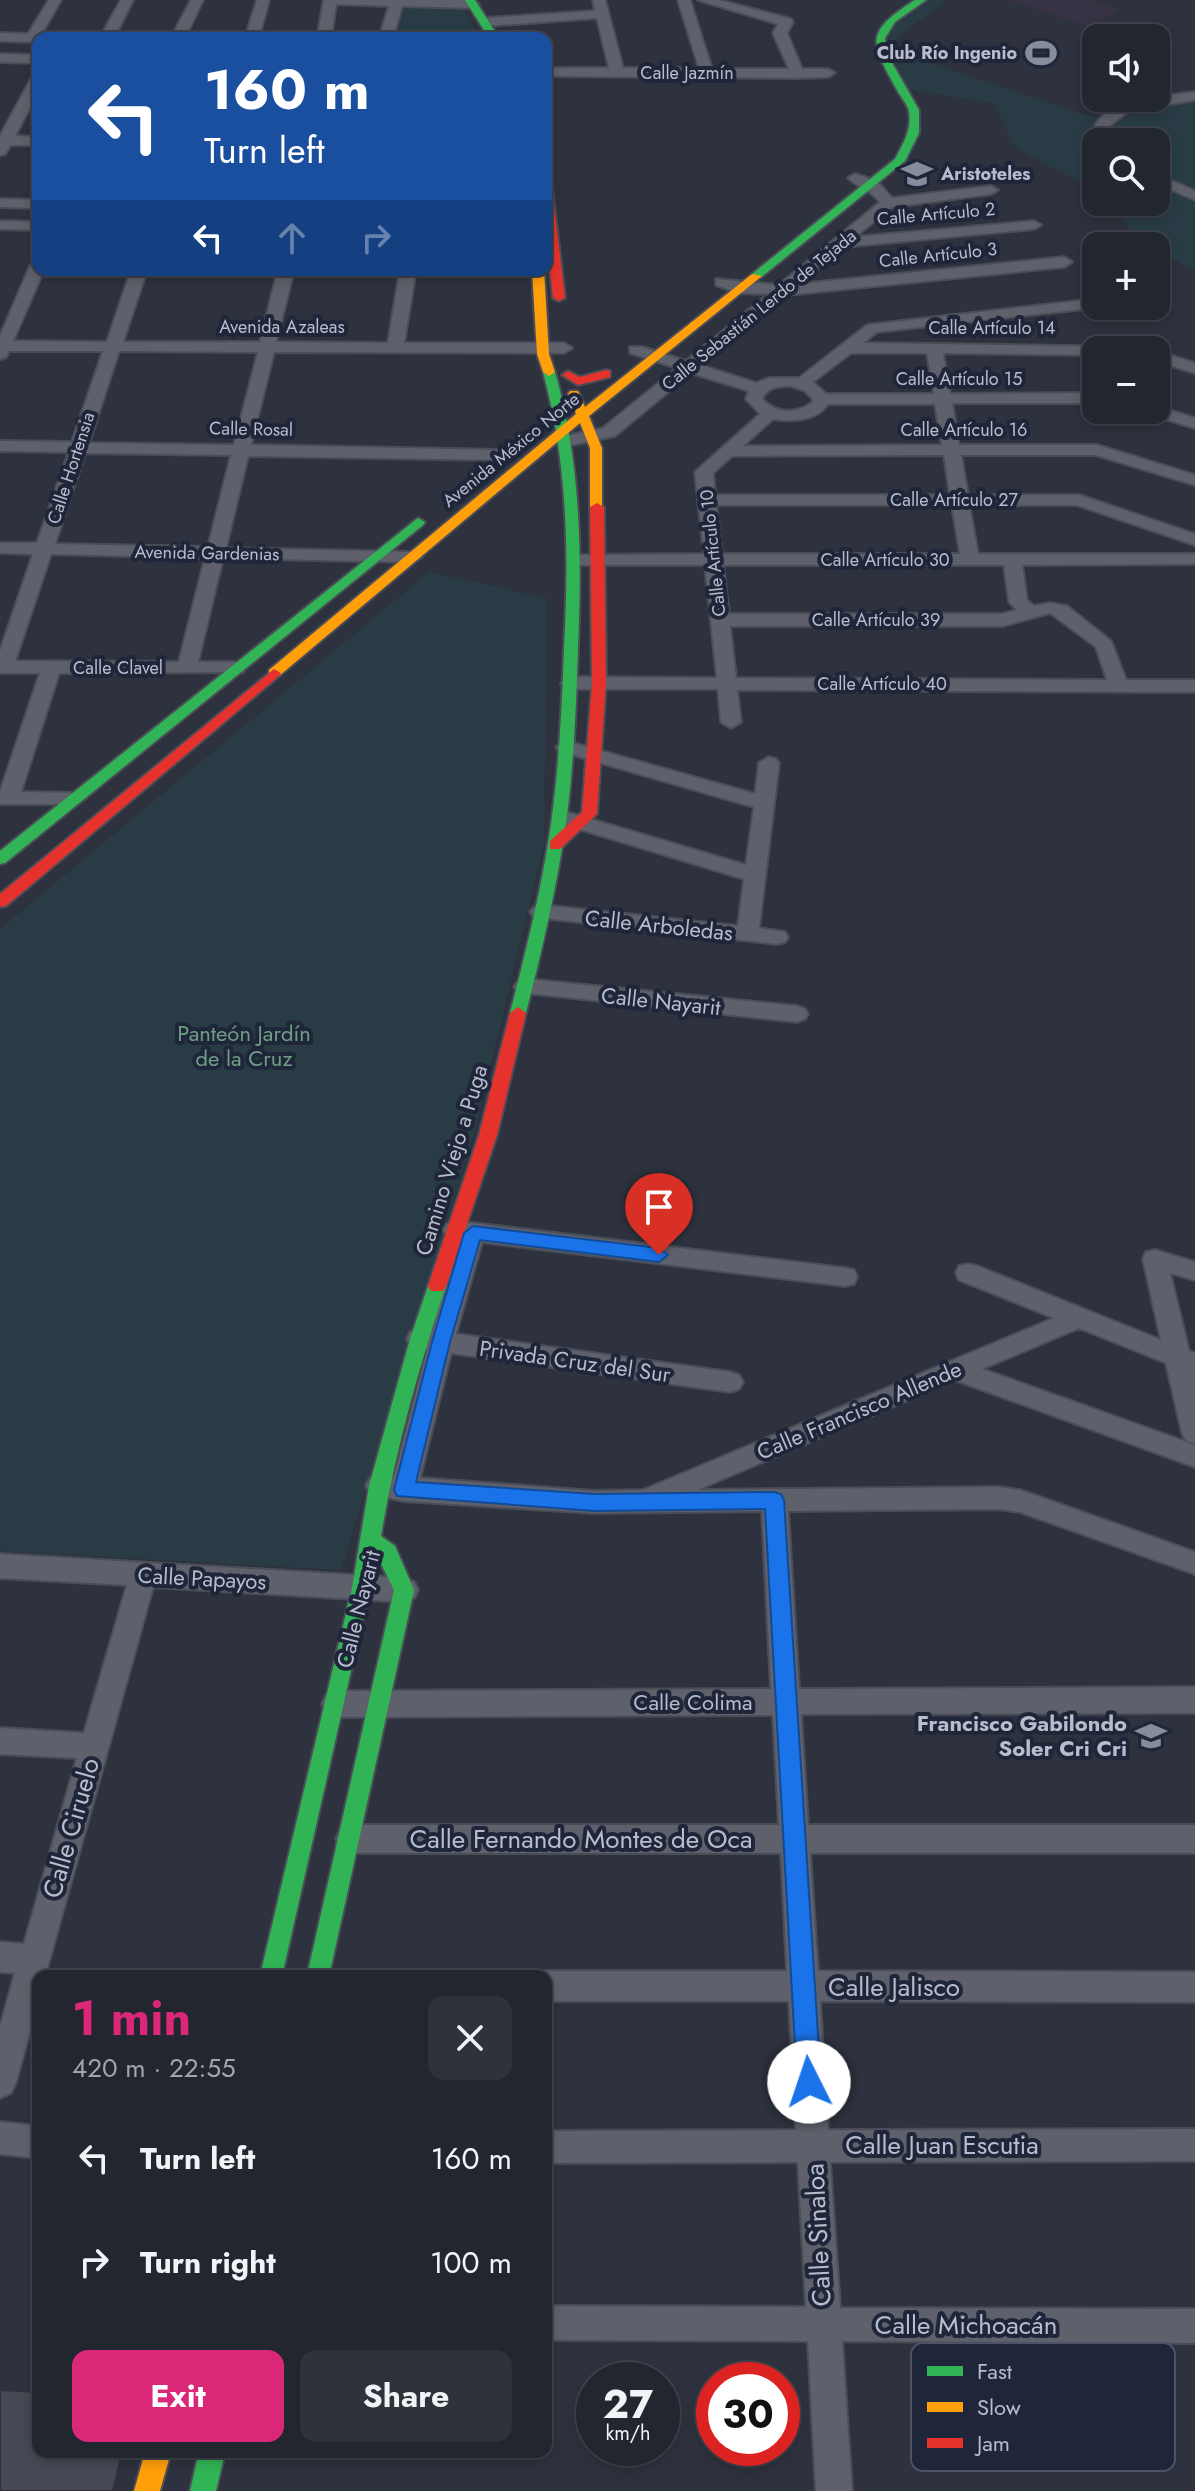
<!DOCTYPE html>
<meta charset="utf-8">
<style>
body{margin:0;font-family:Jost,sans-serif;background:#2e323a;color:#f1f3f6;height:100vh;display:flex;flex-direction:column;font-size:30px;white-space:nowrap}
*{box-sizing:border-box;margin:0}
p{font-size:26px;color:#a2a5aa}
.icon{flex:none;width:44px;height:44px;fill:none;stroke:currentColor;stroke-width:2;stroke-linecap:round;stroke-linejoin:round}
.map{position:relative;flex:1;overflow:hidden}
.panel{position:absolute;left:32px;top:1970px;width:520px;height:488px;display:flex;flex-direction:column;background:#22262e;border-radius:16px;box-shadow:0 4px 12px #0003,0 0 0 2px #3f434a}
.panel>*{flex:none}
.guide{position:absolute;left:32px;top:32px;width:520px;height:244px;border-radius:16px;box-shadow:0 4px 12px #0003,0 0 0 2px #3f434a;background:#1a4fa0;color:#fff;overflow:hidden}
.controls{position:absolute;left:1082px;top:24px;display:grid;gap:16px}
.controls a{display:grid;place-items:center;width:88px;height:88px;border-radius:16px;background:#22262e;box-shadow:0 4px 12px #0003,0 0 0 2px #3f434a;font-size:40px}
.speed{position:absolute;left:576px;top:2362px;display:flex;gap:16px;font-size:40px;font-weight:700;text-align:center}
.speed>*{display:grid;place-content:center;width:104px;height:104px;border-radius:50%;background:#22262e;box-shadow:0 4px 12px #0003,0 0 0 2px #3f434a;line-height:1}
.speed small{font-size:20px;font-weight:400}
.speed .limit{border:12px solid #d22;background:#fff;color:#111}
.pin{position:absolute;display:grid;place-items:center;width:68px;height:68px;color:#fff;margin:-82px -34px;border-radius:50% 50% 50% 0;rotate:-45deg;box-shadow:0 0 8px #0007}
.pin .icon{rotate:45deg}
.me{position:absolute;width:88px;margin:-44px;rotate:356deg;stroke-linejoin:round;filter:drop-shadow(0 0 6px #0008)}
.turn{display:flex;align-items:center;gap:28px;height:168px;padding:0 40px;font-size:36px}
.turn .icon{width:104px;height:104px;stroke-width:2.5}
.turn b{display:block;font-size:56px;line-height:68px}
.lanes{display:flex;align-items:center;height:76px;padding:0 40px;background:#0003;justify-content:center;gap:40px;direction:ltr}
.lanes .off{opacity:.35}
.round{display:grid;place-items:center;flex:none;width:84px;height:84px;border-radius:16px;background:#2e323a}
.headline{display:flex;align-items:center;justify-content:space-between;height:136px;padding:0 40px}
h1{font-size:48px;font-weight:700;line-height:60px;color:#db2777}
.cta{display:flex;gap:16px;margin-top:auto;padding:16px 40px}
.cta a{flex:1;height:92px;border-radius:16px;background:#db2777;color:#fff;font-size:32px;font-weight:700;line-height:92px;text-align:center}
.cta a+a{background:#2e323a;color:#f1f3f6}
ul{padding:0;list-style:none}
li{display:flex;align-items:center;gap:24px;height:104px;padding:0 40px}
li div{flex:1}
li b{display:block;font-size:30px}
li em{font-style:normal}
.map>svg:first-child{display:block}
.medical{fill:#373344}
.green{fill:#293c45}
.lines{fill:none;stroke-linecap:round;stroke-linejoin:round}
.street-casing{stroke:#4a4d57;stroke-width:4}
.fast-casing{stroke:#4a4d57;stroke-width:4}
.slow-casing{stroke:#4a4d57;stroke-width:4}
.jam-casing{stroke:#4a4d57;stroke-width:4}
.street{fill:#5e616b;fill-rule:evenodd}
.fast{fill:#30b455;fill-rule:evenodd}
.slow{fill:#ff9f0a;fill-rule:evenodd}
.jam{fill:#e5322d;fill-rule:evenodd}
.shaded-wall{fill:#30333a}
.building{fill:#454953;stroke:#30333a;stroke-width:2}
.route{fill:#1a73e8;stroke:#114b97;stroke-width:2}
.labels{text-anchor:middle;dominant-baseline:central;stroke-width:8;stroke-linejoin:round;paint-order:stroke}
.far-poi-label{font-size:18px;font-weight:bold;fill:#b8bdce;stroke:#1f263a;text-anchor:end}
.far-street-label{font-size:18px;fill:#b8bdce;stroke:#1f263a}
.street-label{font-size:22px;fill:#b8bdce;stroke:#1f263a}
.park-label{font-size:22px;fill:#6f9f82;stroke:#1f263a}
.poi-label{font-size:22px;font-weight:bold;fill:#b8bdce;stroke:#1f263a;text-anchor:end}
.near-street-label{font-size:26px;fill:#b8bdce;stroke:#1f263a}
.key{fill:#1f263a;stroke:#4d5366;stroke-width:2}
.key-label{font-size:22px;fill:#b8bdce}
</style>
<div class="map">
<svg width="1195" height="2491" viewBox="0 0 1195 2491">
<rect width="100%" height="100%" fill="#2d323e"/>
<path class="medical" d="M1008 0H1091L1120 9 1089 27Z"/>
<path class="green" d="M931 0H948L896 38 894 45 900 53 1110 123 1150 108 1195 101V270L1156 251V246C1129 246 1127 217 1113 202H1156V142H1096V189L1040 162 1013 145 995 104 902 88 887 31Z
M402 4 461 6 480 38H393Z
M429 572 547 598 544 844 475 1130 341 1570 0 1551V929Z"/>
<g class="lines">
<defs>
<path id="street" d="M49 0H61L41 35 45 38H38V42L0 41V33L28 34Z
M121 0H133L114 38H100Z
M191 0H203L185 38H171Z
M257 0H269L259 38H245Z
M324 0H469L479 4 473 8 402 6 393 38H379L389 6 336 4 331 38H317Z
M593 0H605L623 68H699L678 0H690L712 69H789L773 33 778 24 698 0H719L791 19 793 22 787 33 802 69H828L835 73 828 77 798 78 546 76V68H609L597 18 486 26 479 22 486 18 595 11Z
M0 54 38 55V63L0 62Z
M38 75V92L15 136 38 137V145H11L5 154 0 155V136L31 79Z
M1195 92V100L1129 111 1108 127 1107 133 1113 142H1099L1093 133C1097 100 1168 96 1195 92Z
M855 174 877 181 892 198 991 186 998 190 991 194 892 207 855 237 1034 221 1041 225 1034 229 843 247 799 284 1064 257 1072 262 1064 267 786 295 700 365 756 383 769 378H799L867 325 1096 299V306L1102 307 877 332 863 343 1143 347 1145 350H1096V355L943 353 950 394 1096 393V403H952L959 445H1097L1195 475V485L1096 455H961L968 495H1079L1195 534V545L1077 505H969L978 554H1195V564L1022 565 1027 600 1034 606 1050 603 1067 606 1111 641 1126 680H1195V692L737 690 741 722 731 728 721 722 718 689H570L561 683 570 677 717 678 705 565H577L568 560 577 555 704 554 695 472 760 414 746 399 749 391 691 373 615 436 567 446 559 441 561 437 603 428 677 368 630 353V347H642L686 361 768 294 738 293 716 285V279L779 285 880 202C866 186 860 189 848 178ZM851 353H927L934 394H826L813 382ZM791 386 805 391 813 399 812 403C795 414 777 414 762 399 767 387 779 386 791 386ZM828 404H935L942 445 743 446 773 419C792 422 817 421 828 404ZM944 455 950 495H715L713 473 732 456ZM716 505H952L960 554H722ZM723 565H1004L1009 602 1017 610 1002 614H729ZM1050 613 1096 647 1107 680 736 678 730 626H1003Z
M1156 174 1195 191V200L1156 183Z
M0 199 38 200V208L0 207Z
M0 221 38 222V230L0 229Z
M38 261V270H44L13 341 107 342 131 270H147L123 342H260L278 270H294L276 342 388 343 400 270H416L404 343H564L572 348 564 353 274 352 251 445 501 450 509 455 501 460 248 456 226 548 413 552 422 557 413 562 223 558 198 662H236L245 668 243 672 59 673 21 792 83 793 86 798 76 804H0V792L40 673H0V651L33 554 0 553V543H37L69 452 0 451V441L72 442 103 351H9L6 357 0 359V336L30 266ZM119 351 258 352 234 445 89 443ZM85 453 231 455 208 547 55 544ZM51 554 205 558 179 662 15 661Z
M1156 351 1195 363V373L1156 361Z
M1156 406 1195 418V428L1147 414 1145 410H1156Z
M566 741 755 794 759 763 769 757 776 759 779 763 759 928 785 932 788 937 785 942 777 944 534 917 530 912 534 907 541 905 738 926 744 879 556 822 553 817 563 811 746 865 754 807 559 751 556 747Z
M525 979 797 1006 805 1009 808 1014 805 1019 797 1022 517 992 514 987 517 982Z
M455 1221 845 1268 854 1270 857 1277 854 1284 845 1286 482 1242 456 1334 730 1372 739 1375 743 1382 739 1389 730 1392 451 1353 420 1478 594 1491 643 1490 1054 1318 959 1280 956 1273 959 1266 968 1264 977 1266 1161 1340 1143 1259 1146 1252 1155 1250 1195 1262V1280L1170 1273 1189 1351 1195 1353V1444L1186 1440 1182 1433 1166 1363 1079 1328 982 1369 1195 1445V1467L955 1380 697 1490 998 1487 1020 1490 1195 1552V1574L1020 1512 998 1509 788 1511 799 1689 1195 1687V1713L801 1714 808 1825H1195V1853H810L818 1971 1195 1972V2002L820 2001 828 2130 1195 2129V2161L830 2162 840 2308 1195 2309V2343L842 2341 852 2491H816L808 2341 546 2340V2306L806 2307 798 2162 546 2163V2131L796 2130 789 2001H546V1976H535L546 1971H787L781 1853H351L341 1849 336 1839 341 1829 351 1825H779L773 1715 336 1717 326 1713 322 1704 326 1695 336 1691 771 1689 762 1511 594 1513 404 1501 370 1494 366 1486 370 1478 379 1475 394 1476 427 1350 410 1346 407 1339 410 1332 419 1329 432 1331 459 1240 447 1236 443 1230 447 1224Z
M0 1554 404 1578 414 1582 418 1590 414 1598 404 1602 153 1587 45 1976H38V2002L16 2082 11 2093 0 2098V2027L15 1973 0 1972V1942L24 1944 77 1758 0 1754V1728L84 1733 127 1585 0 1578Z
M0 2122 38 2126V2158L0 2154Z"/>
<path id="fast" d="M465 0H475L499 38H489Z
M915 0H926L895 22 885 38 887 54 919 110V133L905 161 760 278H752V274L895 159C903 144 912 130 909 112 908 105 901 97 897 90 870 41 864 33 915 0Z
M549 368 555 372C581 464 582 554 578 648 576 707 574 765 566 823 557 887 542 950 526 1013L518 1019 510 1013C526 951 542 887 551 824 559 766 562 707 564 648 569 554 568 464 543 372Z
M418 518 425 522 423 525 5 863 0 864V851Z
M437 1279 443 1281 446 1286C419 1367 395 1451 381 1536L395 1546 414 1590 329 1976H307L394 1590 377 1556 282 1976H260L352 1588 369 1486 410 1339 428 1286 431 1281Z
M199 2452H225L216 2491H190Z"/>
<path id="slow" d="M532 270H544L549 354 555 372 549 376 543 372 537 354Z
M752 274 762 276 589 416 602 448V510L590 507V448L580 423 279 676H269V670L576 414 568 394 570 391H578L585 407Z
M145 2452H171L160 2491H134Z"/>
<path id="jam" d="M546 177 551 180 565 298 559 301 553 298 546 231Z
M606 370 610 371V377L578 385 562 375 568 371 580 377Z
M597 503 604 507 606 683 597 814 560 849H550V841L582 812 592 683 590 507Z
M274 669 281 673 279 676 6 906 0 907V894Z
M518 1007 526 1013 497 1135 446 1286 443 1291H431L428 1286 479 1135 510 1013Z"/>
</defs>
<use href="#street" class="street-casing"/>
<use href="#fast" class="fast-casing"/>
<use href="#slow" class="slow-casing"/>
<use href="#jam" class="jam-casing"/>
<use href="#street" class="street"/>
<use href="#fast" class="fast"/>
<use href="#slow" class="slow"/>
<use href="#jam" class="jam"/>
</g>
<path class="shaded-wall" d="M122 2452H125L115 2491H113Z"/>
<path class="building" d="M0 2390 38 2392V2452H122L113 2491H0Z"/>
<path class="route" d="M473 1226 659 1248 668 1255 659 1262 480 1240 450 1342 416 1482 594 1494 774 1492 781 1494 784 1500 821 2082 818 2090 809 2094 801 2090 797 2082 765 1509 594 1511 397 1496 394 1490 432 1342 464 1233Z"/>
<defs>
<symbol id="stadium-bare" viewBox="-9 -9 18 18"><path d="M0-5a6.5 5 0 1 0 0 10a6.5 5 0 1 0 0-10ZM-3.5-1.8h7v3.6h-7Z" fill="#878c9c" stroke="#1f263a" stroke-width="2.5" paint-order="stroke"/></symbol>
<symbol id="school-bare" viewBox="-9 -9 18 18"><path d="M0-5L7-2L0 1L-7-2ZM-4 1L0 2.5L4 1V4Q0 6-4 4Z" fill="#878c9c" stroke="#1f263a" stroke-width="2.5" paint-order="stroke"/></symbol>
</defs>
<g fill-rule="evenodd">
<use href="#stadium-bare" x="1019" y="31" width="44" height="44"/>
<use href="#school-bare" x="895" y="152" width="44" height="44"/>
<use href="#school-bare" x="1129" y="1714" width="44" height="44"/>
</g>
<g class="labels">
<g class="far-poi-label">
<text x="1017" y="53">Club Río Ingenio</text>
<text x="941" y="174" text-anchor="start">Aristoteles</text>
</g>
<g class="far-street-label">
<text x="687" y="73">Calle Jazmín</text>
<text transform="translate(936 214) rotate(-5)">Calle Artículo 2</text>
<text transform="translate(938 255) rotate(-6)">Calle Artículo 3</text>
<text transform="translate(759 310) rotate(-39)">Calle Sebastián Lerdo de Tejada</text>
<text x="282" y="327">Avenida Azaleas</text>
<text x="992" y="328">Calle Artículo 14</text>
<text x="959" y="379">Calle Artículo 15</text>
<text transform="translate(251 429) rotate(1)">Calle Rosal</text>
<text x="964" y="430">Calle Artículo 16</text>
<text transform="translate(511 450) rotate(-39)">Avenida México Norte</text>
<text transform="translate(71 468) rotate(-72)">Calle Hortensia</text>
<text x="954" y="500">Calle Artículo 27</text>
<text transform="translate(207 553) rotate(1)">Avenida Gardenias</text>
<text transform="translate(713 553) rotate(-96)">Calle Artículo 10</text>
<text x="885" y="560">Calle Artículo 30</text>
<text x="876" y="620">Calle Artículo 39</text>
<text x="118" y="668">Calle Clavel</text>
<text x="882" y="684">Calle Artículo 40</text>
</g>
<g class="street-label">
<text transform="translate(659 925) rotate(6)">Calle Arboledas</text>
<text transform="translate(661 1001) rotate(6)">Calle Nayarit</text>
<text transform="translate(451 1160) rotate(-73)">Camino Viejo a Puga</text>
<text transform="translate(575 1361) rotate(8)">Privada Cruz del Sur</text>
<text transform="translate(859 1410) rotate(-23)">Calle Francisco Allende</text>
<text transform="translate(202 1578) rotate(3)">Calle Papayos</text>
<text transform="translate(358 1609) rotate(-76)">Calle Nayarit</text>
<text x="693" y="1702">Calle Colima</text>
</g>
<g class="park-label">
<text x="244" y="1033">Panteón Jardín<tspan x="244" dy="25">de la Cruz</tspan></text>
</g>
<g class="poi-label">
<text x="1127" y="1723">Francisco Gabilondo<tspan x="1127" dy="25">Soler Cri Cri</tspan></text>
</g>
<g class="near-street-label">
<text transform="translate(71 1828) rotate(-74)">Calle Ciruelo</text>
<text x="581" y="1839">Calle Fernando Montes de Oca</text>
<text x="894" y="1987">Calle Jalisco</text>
<text x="942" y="2145">Calle Juan Escutia</text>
<text transform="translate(818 2235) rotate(-93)">Calle Sinaloa</text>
<text x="966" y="2325">Calle Michoacán</text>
</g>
</g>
<rect x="911" y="2343" width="264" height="128" rx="12" class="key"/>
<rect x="927" y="2366" width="36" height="10" fill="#30b455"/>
<rect x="927" y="2402" width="36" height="10" fill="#ff9f0a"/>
<rect x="927" y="2438" width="36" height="10" fill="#e5322d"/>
<g class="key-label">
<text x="977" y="2379">Fast</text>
<text x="977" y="2415">Slow</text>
<text x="977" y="2451">Jam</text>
</g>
</svg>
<div class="controls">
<a><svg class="icon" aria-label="sound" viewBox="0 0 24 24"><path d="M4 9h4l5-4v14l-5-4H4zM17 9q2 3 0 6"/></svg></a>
<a><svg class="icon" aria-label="search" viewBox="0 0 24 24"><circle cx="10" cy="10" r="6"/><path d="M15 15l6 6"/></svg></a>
<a>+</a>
<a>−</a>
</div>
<div class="speed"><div>27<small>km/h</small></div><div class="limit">30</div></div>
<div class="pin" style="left:659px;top:1255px;background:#d93025"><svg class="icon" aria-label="arrive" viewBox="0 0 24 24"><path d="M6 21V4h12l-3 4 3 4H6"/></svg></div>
<svg class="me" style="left:809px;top:2082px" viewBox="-20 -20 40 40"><circle r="19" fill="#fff"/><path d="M0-13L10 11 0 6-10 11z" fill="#1a73e8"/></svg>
<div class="guide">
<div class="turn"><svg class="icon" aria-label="left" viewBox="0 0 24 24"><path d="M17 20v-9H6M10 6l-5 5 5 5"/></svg><div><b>160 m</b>Turn left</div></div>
<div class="lanes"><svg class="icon" aria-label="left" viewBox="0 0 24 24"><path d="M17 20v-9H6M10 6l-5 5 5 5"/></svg><svg class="icon off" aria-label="ahead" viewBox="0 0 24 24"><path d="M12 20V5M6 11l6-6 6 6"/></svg><svg class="icon off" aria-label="right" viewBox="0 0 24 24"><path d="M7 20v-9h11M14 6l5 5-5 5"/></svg></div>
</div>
<section class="panel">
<div class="headline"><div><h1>1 min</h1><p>420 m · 22:55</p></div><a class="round"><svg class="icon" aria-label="close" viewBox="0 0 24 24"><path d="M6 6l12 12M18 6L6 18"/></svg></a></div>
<ul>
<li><svg class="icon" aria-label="left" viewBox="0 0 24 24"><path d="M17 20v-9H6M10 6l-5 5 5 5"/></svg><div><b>Turn left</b></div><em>160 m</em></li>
<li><svg class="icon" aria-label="right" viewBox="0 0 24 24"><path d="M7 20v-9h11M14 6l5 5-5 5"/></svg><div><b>Turn right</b></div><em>100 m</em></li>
</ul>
<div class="cta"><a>Exit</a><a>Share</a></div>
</section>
</div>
